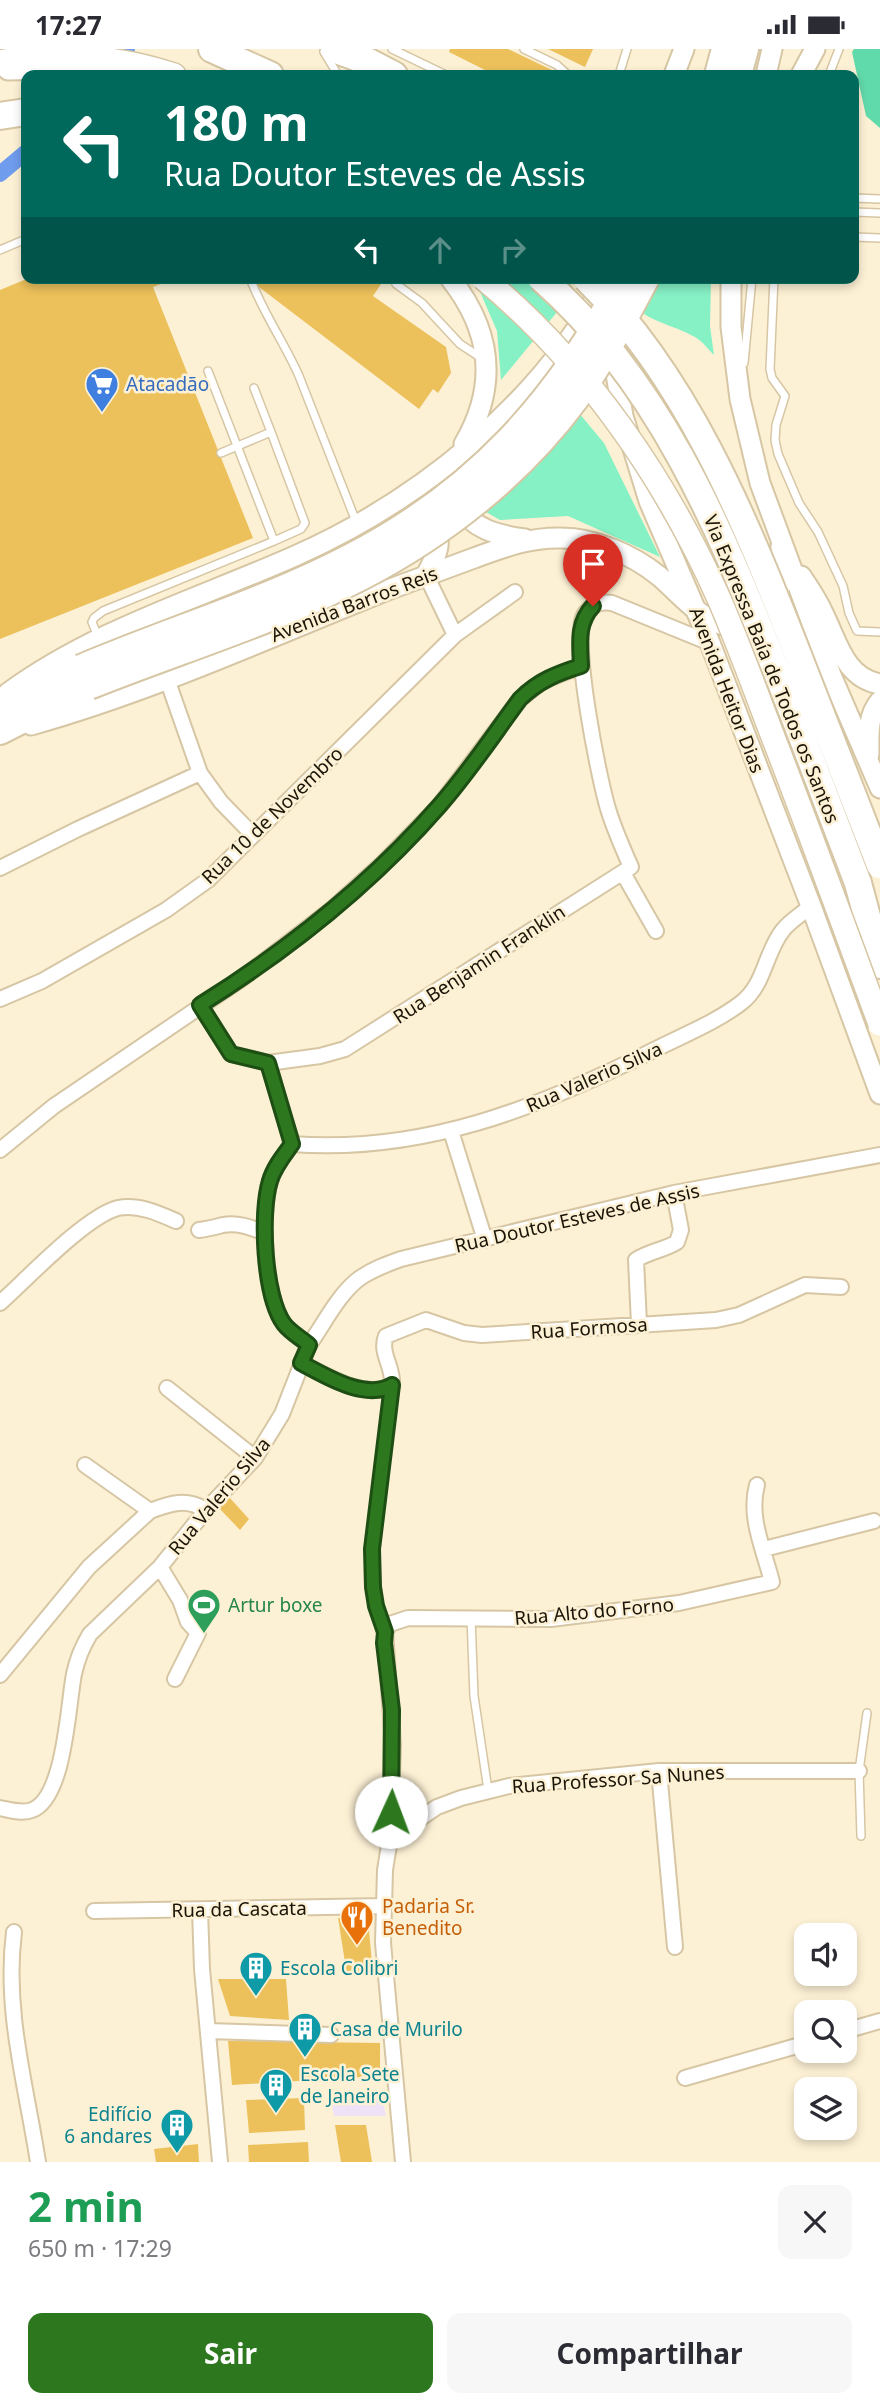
<!DOCTYPE html>
<html lang="pt">
<meta charset="utf-8">
<style>
body{margin:0;font-family:"Noto Sans",sans-serif;background:#f7f7f7;color:#2b2b33;height:100vh;display:flex;flex-direction:column;font-size:26px;white-space:nowrap}
*{box-sizing:border-box;margin:0}
p{font-size:23px;color:#7c7c81}
.icon{flex:none;width:38px;height:38px;fill:none;stroke:currentColor;stroke-width:2;stroke-linecap:round;stroke-linejoin:round}
.map{position:relative;height:2113px;overflow:hidden}
.details{display:flex;flex-direction:column;background:#fff;flex:1}
.details>*{flex:none}
.banner{position:absolute;left:21px;top:21px;width:838px;height:214px;border-radius:14px;box-shadow:0 4px 10px #0003;background:#00695c;color:#fff;overflow:hidden}
.tools{position:absolute;left:794px;top:1874px;display:grid;gap:14px}
.tools a{display:grid;place-items:center;width:63px;height:63px;border-radius:14px;background:#fff;box-shadow:0 4px 10px #0003;font-size:35px}
.pin{position:absolute;display:grid;place-items:center;width:60px;height:60px;color:#fff;margin:-72px -30px;border-radius:50% 50% 50% 0;rotate:-45deg;box-shadow:0 0 7px #0007}
.pin .icon{rotate:45deg}
.me{position:absolute;width:77px;margin:-38px;rotate:2deg;stroke-linejoin:round;filter:drop-shadow(0 0 5px #0008)}
.turn{display:flex;align-items:center;gap:24px;height:147px;padding:0 28px;font-size:32px}
.turn .icon{width:91px;height:91px;stroke-width:2.5}
.turn b{display:block;font-size:49px;line-height:60px}
.lanes{display:flex;align-items:center;height:66px;padding:0 28px;background:#0003;justify-content:center;gap:35px;direction:ltr}
.lanes .off{opacity:.35}
.round{display:grid;place-items:center;flex:none;width:74px;height:74px;border-radius:14px;background:#f7f7f7}
.head{display:flex;align-items:center;justify-content:space-between;height:119px;padding:0 28px}
h1{font-size:42px;font-weight:700;line-height:52px;color:#1e9e55}
.primary-button{display:flex;gap:14px;margin-top:auto;padding:14px 28px}
.primary-button a{flex:1;height:80px;border-radius:14px;background:#2d781e;color:#fff;font-size:28px;font-weight:700;line-height:80px;text-align:center}
.primary-button a+a{background:#f7f7f7;color:#2b2b33}
.status{display:flex;justify-content:space-between;align-items:center;height:49px;padding:0 35px;background:#fff;direction:ltr}
.status svg{height:19px;fill:currentColor}
.map>svg:first-child{display:block}
.commercial{fill:#efe2f7}
.green{fill:#86f1c5}
.forest{fill:#61daab}
.lines{fill:none;stroke-linecap:round;stroke-linejoin:round}
.canal{stroke:#6f9ced;stroke-width:16}
.building{fill:#ecc15b}
.lane-casing{stroke:#d6c6a4;stroke-width:10}
.street-casing{stroke:#d6c6a4;stroke-width:18}
.secondary-casing{stroke:#d6c6a4;stroke-width:23}
.primary-casing{stroke:#d6c6a4;stroke-width:26}
.highway-casing{stroke:#d6c6a4;stroke-width:30}
.lane{stroke:#fff;stroke-width:7}
.street{stroke:#fff;stroke-width:14}
.secondary{stroke:#fff;stroke-width:19}
.primary{stroke:#fff;stroke-width:23}
.highway{stroke:#fff;stroke-width:26}
.primary-bridge-casing{stroke:#d6c6a4;stroke-width:26;stroke-linecap:butt}
.highway-bridge-casing{stroke:#d6c6a4;stroke-width:30;stroke-linecap:butt}
.primary-bridge{stroke:#fff;stroke-width:23}
.highway-bridge{stroke:#fff;stroke-width:26}
.route-casing{stroke:#1d4e14;stroke-width:18}
.route{stroke:#2d781e;stroke-width:12}
.labels{text-anchor:middle;dominant-baseline:central;stroke-width:5;stroke-linejoin:round;paint-order:stroke}
.shop-label{font-size:19px;fill:#366cbe;stroke:#fdf1d5;text-anchor:start}
.street-label{font-size:19px;fill:#1b1508;stroke:#fdf1d5}
.leisure-label{font-size:19px;fill:#27864d;stroke:#fdf1d5;text-anchor:start}
.food-label{font-size:19px;fill:#c56008;stroke:#fdf1d5;text-anchor:start}
.culture-label{font-size:19px;fill:#0d838f;stroke:#fdf1d5;text-anchor:start}
</style>
<div class="status"><b>17:27</b><svg viewBox="0 0 49 12"><path d="M0 12V9h3v3zM5 12V6h3v6zM10 12V3h3v9zM15 12V0h3v12zM26 1h20v11H26zM47 4h2v5h-2z"/></svg></div>
<div class="map">
<svg width="880" height="2113" viewBox="0 0 880 2113">
<rect width="100%" height="100%" fill="#fdf1d5"/>
<path class="commercial" d="M382 2047 386 2067H334L331 2050Z"/>
<path class="green" d="M474 229H572L567 251 501 331 497 282Z
M626 229H711L710 277 714 306C708 300 702 292 695 288 665 271 626 271 626 229Z
M543 321 604 394 660 508 568 467 500 471 477 458 453 423 484 393Z"/>
<path class="forest" d="M854 0H880V79L866 67 852 3Z"/>
<g class="lines">
<path class="canal" d="M101 26 127 0
M0 125 26 103"/>
</g>
<path class="building" d="M450 0H508L552 21 549 26H495L449 3Z
M548 0H593L585 18Z
M29 229H176L153 238 253 489 0 590V241Z
M259 229H385L373 247 446 298 451 324 438 344 433 340 419 360 255 235Z
M229 1448 249 1470 240 1481 218 1458Z
M338 1869 368 1871 373 1925 347 1926Z
M218 1930H286L289 1971 230 1967Z
M228 1992 380 1994V2027L232 2036Z
M304 2049 305 2081 249 2084 246 2051Z
M335 2076H366L372 2113H341Z
M308 2093 309 2113H249L248 2096Z
M198 2095 199 2113H156L154 2100Z"/>
<g class="lines">
<defs>
<path id="lane" d="M392 0 446 26
M524 0 557 16 568 26
M324 3 338 26
M619 26 627 0
M829 26 839 0
M854 149 880 150
M854 163 880 164
M854 188 880 189
M0 201 26 190
M250 229C263 264 284 293 299 327L357 475
M774 229 770 320 772 329 785 347 776 376 775 391 778 405 799 454 818 483 843 537 849 564 857 582 880 583
M396 235 422 254 460 295 483 310
M744 314 752 229
M271 383 305 474 301 480 274 492
M221 404 271 383 254 339
M98 588 92 573 94 569 103 562 274 492 208 322
M471 1569 474 1647 488 1741
M384 1581C363 1519 377 1458 386 1395 388 1376 390 1356 391 1336
M861 1787 859 1722 867 1664"/>
<path id="street" d="M426 526 455 586
M167 630 200 724 221 753 253 786
M0 819 78 780 200 724
M623 824 656 882
M0 950 42 932 166 861 208 831 455 586 515 543
M200 956 231 1005 268 1014
M451 1082 485 1191
M292 1095 268 1014 320 1007 345 1000 631 818C623 800 615 782 609 763 599 732 571 590 584 566 590 556 601 552 612 554L710 594
M292 1095C422 1105 538 1059 652 1002 681 987 715 974 741 954 765 936 765 903 783 881 790 872 802 865 811 857
M0 1101 54 1057 241 930 331 861 381 816 439 757 520 650 543 632 581 617
M199 1181C208 1180 215 1178 223 1176 238 1173 252 1179 265 1184
M0 1254C27 1230 86 1167 118 1159 138 1155 158 1164 176 1172
M639 1275 636 1211C649 1202 665 1201 677 1193L681 1181 674 1144
M309 1296C324 1275 339 1244 360 1229 373 1220 387 1215 401 1210L674 1144 880 1106
M301 1314C326 1326 365 1352 392 1336 394 1318 379 1304 386 1287L426 1271 464 1284 482 1286 716 1271 739 1266 805 1236 841 1238
M167 1339 255 1409
M85 1416 150 1462C171 1454 186 1449 206 1461
M764 1500 874 1472
M160 1518 180 1551 188 1573 198 1584 175 1630
M0 1626 89 1518 150 1462
M659 1722 675 1898
M0 1759C10 1761 22 1765 32 1761 65 1749 68 1655 74 1625 77 1611 82 1598 90 1585L160 1518 206 1461 255 1409 282 1365 309 1296C301 1289 291 1284 284 1275 264 1248 260 1164 270 1132 274 1118 284 1106 292 1095
M390 1790 437 1758 461 1749 509 1737 659 1722H859
M200 1861 202 1920 220 2113
M94 1862 384 1857
M14 1883C4 1961 26 2036 38 2113
M208 1982 331 1986
M845 1982 880 1972
M685 2029 807 1994
M403 2113 383 1894 385 1821 390 1790 393 1696 385 1583 390 1575 408 1569 551 1570 679 1554 772 1533C764 1501 748 1468 757 1436"/>
<path id="secondary" d="M8 21 58 20 93 26
M674 26 684 0
M766 26 772 0
M801 26 815 0
M450 229C492 282 498 337 464 395
M731 229V278L740 350 760 434 831 626 880 739
M613 307 623 367 649 452 710 594 811 857 880 1045
M456 454C473 480 495 486 525 490
M426 526C437 506 444 493 432 472
M801 527C810 540 818 552 824 566 838 594 845 629 880 635
M776 554 781 533V497
M8 644C94 581 198 550 295 507 419 452 545 352 606 229
M31 676C152 642 268 589 385 542 414 531 444 520 474 509 504 498 530 488 562 489 595 489 633 506 659 527 685 549 705 579 742 579
M869 705C869 687 867 667 880 652"/>
<path id="primary" d="M0 13C57 2 119 8 174 26"/>
<path id="highway" d="M212 0 270 26
M334 0 369 13 394 26
M718 26 725 0
M738 26 745 0
M0 67 26 63
M0 656 81 619
M0 682 89 637
M858 834 880 916"/>
</defs>
<use href="#lane" class="lane-casing"/>
<use href="#street" class="street-casing"/>
<use href="#secondary" class="secondary-casing"/>
<use href="#primary" class="primary-casing"/>
<use href="#highway" class="highway-casing"/>
<use href="#lane" class="lane"/>
<use href="#street" class="street"/>
<use href="#secondary" class="secondary"/>
<use href="#primary" class="primary"/>
<use href="#highway" class="highway"/>
<defs>
<path id="primary-bridge" d="M483 229C587 315 666 430 720 552 742 603 760 655 780 706 814 795 847 885 880 975"/>
<path id="highway-bridge" d="M541 229C657 330 719 476 774 616 803 689 830 761 858 834
M586 229C686 328 742 464 793 593 822 667 851 741 880 816
M81 619C170 581 265 553 351 508 477 443 557 353 624 229
M89 637C179 601 275 572 361 528 444 485 521 424 576 349 603 311 624 270 646 229"/>
</defs>
<use href="#primary-bridge" class="primary-bridge-casing"/>
<use href="#highway-bridge" class="highway-bridge-casing"/>
<use href="#primary-bridge" class="primary-bridge"/>
<use href="#highway-bridge" class="highway-bridge"/>
</g>
<g class="lines">
<defs>
<path id="route" d="M391 1763 392 1661 384 1594 385 1583 376 1557 373 1538 372 1500 392 1336C365 1352 326 1327 301 1314L309 1296C301 1289 291 1284 284 1275 264 1248 260 1164 270 1132 274 1118 284 1106 292 1095L268 1014 231 1005 200 956C288 901 372 834 440 756 469 723 494 685 520 650 538 632 558 624 581 617 580 594 577 574 593 557"/>
</defs>
<use href="#route" class="route-casing"/>
<use href="#route" class="route"/>
</g>
<defs>
<symbol id="supermarket-pin" viewBox="-11 -11 22 30"><path d="M0 17L-7.5 6A9.5 9.5 0 1 1 7.5 6Z" fill="#3f7fe0" stroke="#fdf1d5"/><path d="M-6-5.5h2.5l.6 2H6L4.5 2H-2.5L-4.4-4H-6ZM-1.5 3.2a1.3 1.3 0 1 0 .1 0ZM3 3.2a1.3 1.3 0 1 0 .1 0Z" fill="#fff"/></symbol>
<symbol id="stadium-pin" viewBox="-11 -11 22 30"><path d="M0 17L-7.5 6A9.5 9.5 0 1 1 7.5 6Z" fill="#2e9e5b" stroke="#fdf1d5"/><path d="M0-5a6.5 5 0 1 0 0 10a6.5 5 0 1 0 0-10ZM-3.5-1.8h7v3.6h-7Z" fill="#fff"/></symbol>
<symbol id="restaurant-pin" viewBox="-11 -11 22 30"><path d="M0 17L-7.5 6A9.5 9.5 0 1 1 7.5 6Z" fill="#e8710a" stroke="#fdf1d5"/><path d="M-5-6h1v4h1v-4h1v4h1v-4h1v5L-1.5 .5V6h-2V.5L-5-1ZM5-6V6H3V1.5H1.5Q1.5-4 5-6Z" fill="#fff"/></symbol>
<symbol id="building-pin" viewBox="-11 -11 22 30"><path d="M0 17L-7.5 6A9.5 9.5 0 1 1 7.5 6Z" fill="#0f9aa8" stroke="#fdf1d5"/><path d="M-4-6H4V6H1V3H-1V6H-4ZM-2.5-4.3h1.7v1.8h-1.7ZM.8-4.3h1.7v1.8H.8ZM-2.5-1h1.7V.8h-1.7ZM.8-1h1.7V.8H.8Z" fill="#fff"/></symbol>
</defs>
<g fill-rule="evenodd">
<use href="#supermarket-pin" x="83" y="316" width="38" height="52"/>
<use href="#stadium-pin" x="185" y="1537" width="38" height="52"/>
<use href="#restaurant-pin" x="338" y="1849" width="38" height="52"/>
<use href="#building-pin" x="237" y="1900" width="38" height="52"/>
<use href="#building-pin" x="286" y="1961" width="38" height="52"/>
<use href="#building-pin" x="257" y="2017" width="38" height="52"/>
<use href="#building-pin" x="158" y="2057" width="38" height="52"/>
</g>
<g class="labels">
<g class="shop-label">
<text x="126" y="335">Atacadão</text>
</g>
<g class="street-label">
<text transform="translate(354 555) rotate(-21)">Avenida Barros Reis</text>
<text transform="translate(772 620) rotate(68)">Via Expressa Baía de Todos os Santos</text>
<text transform="translate(727 641) rotate(69)">Avenida Heitor Dias</text>
<text transform="translate(272 766) rotate(-44)">Rua 10 de Novembro</text>
<text transform="translate(479 915) rotate(-33)">Rua Benjamin Franklin</text>
<text transform="translate(594 1028) rotate(-24)">Rua Valerio Silva</text>
<text transform="translate(577 1169) rotate(-13)">Rua Doutor Esteves de Assis</text>
<text transform="translate(589 1279) rotate(-4)">Rua Formosa</text>
<text transform="translate(219 1447) rotate(-50)">Rua Valerio Silva</text>
<text transform="translate(594 1562) rotate(-5)">Rua Alto do Forno</text>
<text transform="translate(618 1730) rotate(-4)">Rua Professor Sa Nunes</text>
<text transform="translate(239 1860) rotate(-1)">Rua da Cascata</text>
</g>
<g class="leisure-label">
<text x="228" y="1556">Artur boxe</text>
</g>
<g class="food-label">
<text x="382" y="1857">Padaria Sr.<tspan x="382" dy="22">Benedito</tspan></text>
</g>
<g class="culture-label">
<text x="280" y="1919">Escola Colibri</text>
<text x="330" y="1980">Casa de Murilo</text>
<text x="300" y="2025">Escola Sete<tspan x="300" dy="22">de Janeiro</tspan></text>
<text x="152" y="2065" text-anchor="end">Edifício<tspan x="152" dy="22">6 andares</tspan></text>
</g>
</g>
</svg>
<div class="tools">
<a><svg class="icon" aria-label="sound" viewBox="0 0 24 24"><path d="M4 9h4l5-4v14l-5-4H4zM17 9q2 3 0 6"/></svg></a>
<a><svg class="icon" aria-label="search" viewBox="0 0 24 24"><circle cx="10" cy="10" r="6"/><path d="M15 15l6 6"/></svg></a>
<a><svg class="icon" aria-label="layers" viewBox="0 0 24 24"><path d="M12 4l9 5-9 5-9-5zM3 14l9 5 9-5"/></svg></a>
</div>
<div class="pin" style="left:593px;top:557px;background:#d93025"><svg class="icon" aria-label="arrive" viewBox="0 0 24 24"><path d="M6 21V4h12l-3 4 3 4H6"/></svg></div>
<svg class="me" style="left:391px;top:1763px" viewBox="-20 -20 40 40"><circle r="19" fill="#fff"/><path d="M0-13L10 11 0 6-10 11z" fill="#2d781e"/></svg>
<div class="banner">
<div class="turn"><svg class="icon" aria-label="left" viewBox="0 0 24 24"><path d="M17 20v-9H6M10 6l-5 5 5 5"/></svg><div><b>180 m</b>Rua Doutor Esteves de Assis</div></div>
<div class="lanes"><svg class="icon" aria-label="left" viewBox="0 0 24 24"><path d="M17 20v-9H6M10 6l-5 5 5 5"/></svg><svg class="icon off" aria-label="ahead" viewBox="0 0 24 24"><path d="M12 20V5M6 11l6-6 6 6"/></svg><svg class="icon off" aria-label="right" viewBox="0 0 24 24"><path d="M7 20v-9h11M14 6l5 5-5 5"/></svg></div>
</div>
</div>
<section class="details">
<div class="head"><div><h1>2 min</h1><p>650 m · 17:29</p></div><a class="round"><svg class="icon" aria-label="close" viewBox="0 0 24 24"><path d="M6 6l12 12M18 6L6 18"/></svg></a></div>
<div class="primary-button"><a>Sair</a><a>Compartilhar</a></div>
</section>
